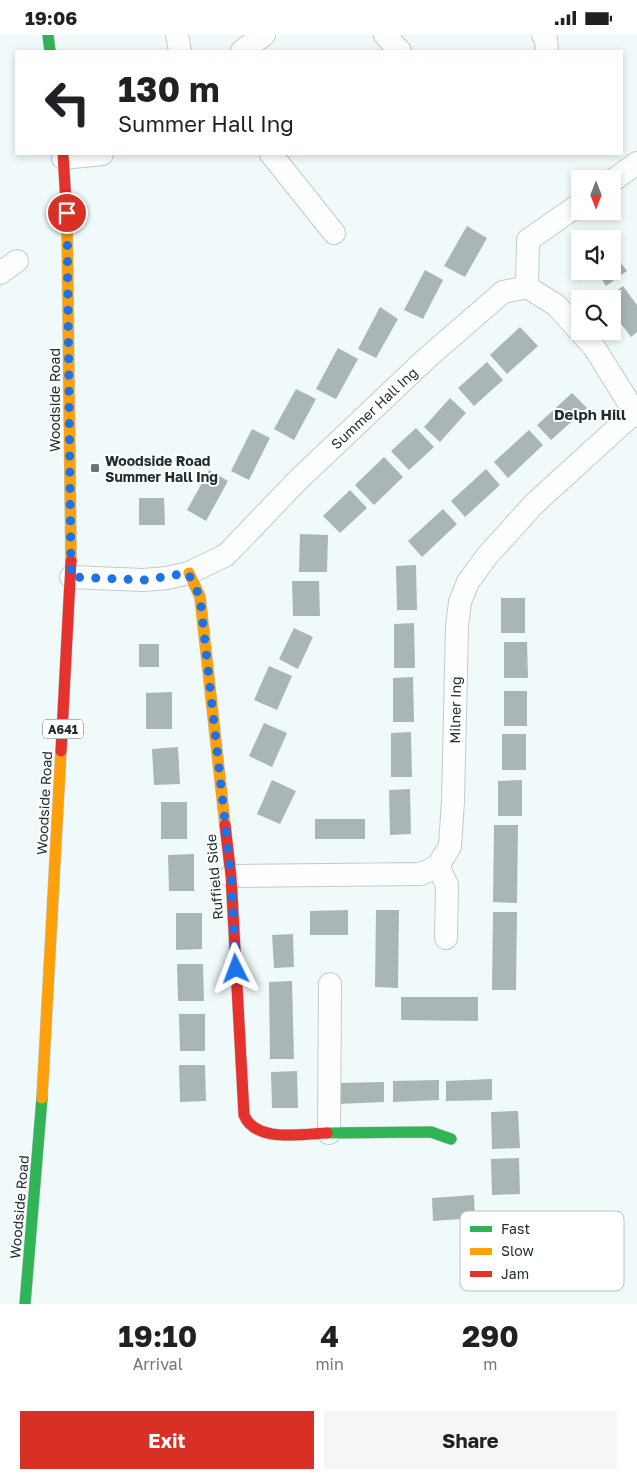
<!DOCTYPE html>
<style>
body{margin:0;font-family:"Golos Text",sans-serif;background:#f6f6f6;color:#202124;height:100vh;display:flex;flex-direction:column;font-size:19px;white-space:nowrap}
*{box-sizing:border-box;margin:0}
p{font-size:16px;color:#757577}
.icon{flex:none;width:28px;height:28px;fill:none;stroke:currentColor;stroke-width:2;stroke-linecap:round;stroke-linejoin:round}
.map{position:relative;height:1269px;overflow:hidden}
.panel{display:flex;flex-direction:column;background:#fff;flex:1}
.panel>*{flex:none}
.hud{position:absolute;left:15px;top:15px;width:608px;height:105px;border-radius:0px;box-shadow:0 2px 8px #0003;background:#fff;color:#202124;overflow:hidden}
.needle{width:32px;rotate:180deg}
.buttons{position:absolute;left:571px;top:135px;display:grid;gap:10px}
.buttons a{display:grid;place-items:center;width:50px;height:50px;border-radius:0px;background:#fff;box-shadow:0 2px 8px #0003;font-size:25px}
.pin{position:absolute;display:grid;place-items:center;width:42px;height:42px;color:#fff;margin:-21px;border:2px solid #fff;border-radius:50%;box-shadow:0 1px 5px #0007}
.me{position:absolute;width:55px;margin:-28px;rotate:357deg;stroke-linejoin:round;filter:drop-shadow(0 0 4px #0008)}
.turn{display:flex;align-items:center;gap:18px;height:105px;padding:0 20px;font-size:22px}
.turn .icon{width:65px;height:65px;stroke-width:2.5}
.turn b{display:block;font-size:35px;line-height:42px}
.eta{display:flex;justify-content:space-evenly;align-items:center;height:85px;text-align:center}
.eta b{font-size:30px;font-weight:700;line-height:35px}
.action{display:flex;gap:10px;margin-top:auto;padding:10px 20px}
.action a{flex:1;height:58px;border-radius:0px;background:#d93025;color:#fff;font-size:20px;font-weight:700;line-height:58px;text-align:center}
.action a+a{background:#f6f6f6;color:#202124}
.status{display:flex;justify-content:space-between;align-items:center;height:35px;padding:0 25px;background:#fff;direction:ltr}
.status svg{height:14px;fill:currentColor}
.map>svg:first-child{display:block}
.building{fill:#aab5b6}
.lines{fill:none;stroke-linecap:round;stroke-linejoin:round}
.street-casing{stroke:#c0cbcc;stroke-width:24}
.fast-casing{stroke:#c0cbcc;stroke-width:12}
.slow-casing{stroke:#c0cbcc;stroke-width:12}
.jam-casing{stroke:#c0cbcc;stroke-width:12}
.street{stroke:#fdfefe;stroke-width:22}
.fast{stroke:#30b455;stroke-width:11}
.slow{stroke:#ff9f0a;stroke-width:11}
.jam{stroke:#e5322d;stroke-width:11}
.route{stroke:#1a73e8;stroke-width:9;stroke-dasharray:0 16.2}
.poi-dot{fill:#697678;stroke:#fff;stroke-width:2}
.labels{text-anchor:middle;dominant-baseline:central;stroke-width:4;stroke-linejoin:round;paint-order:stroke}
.shield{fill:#fff;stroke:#636d6f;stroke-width:1}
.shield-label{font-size:12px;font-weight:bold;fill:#202f31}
.street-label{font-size:14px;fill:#202f31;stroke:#fff}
.poi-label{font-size:14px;font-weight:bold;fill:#202f31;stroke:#fff;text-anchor:start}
.neighbourhood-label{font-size:15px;font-weight:bold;fill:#202f31;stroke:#fff}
.key{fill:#fff;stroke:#bcc1c1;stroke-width:1}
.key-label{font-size:14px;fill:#202f31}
</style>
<div class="status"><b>19:06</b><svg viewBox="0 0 49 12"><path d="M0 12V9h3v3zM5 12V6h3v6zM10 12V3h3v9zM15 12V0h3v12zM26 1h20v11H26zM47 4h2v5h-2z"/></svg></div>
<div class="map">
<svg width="637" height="1269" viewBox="0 0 637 1269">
<rect width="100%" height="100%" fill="#f1fafb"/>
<path class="building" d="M467 191 487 203 465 242 444 231Z
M612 216 627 236 606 251 596 236H612Z
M425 235 443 245 423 284 404 275Z
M623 251 637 270V297L631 302 612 277V264H605Z
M380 272 398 284 376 323 358 314Z
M520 292 538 311 507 339 490 320Z
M338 313 358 324 336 364 316 354Z
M487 327 503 345 474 371 458 353Z
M296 354 316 364 294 405 274 394Z
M572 358 587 373 551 405 537 390Z
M450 363 466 378 440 407 424 392Z
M416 393 434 412 409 435 391 416Z
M252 394 270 403 249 445 231 436Z
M529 395 543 410 508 443 494 427Z
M384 422 403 442 374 470 355 450Z
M486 434 500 450 465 482 451 466Z
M209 435 228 446 206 486 187 475Z
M350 455 367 473 340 498 323 481Z
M139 463H164L165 490H139Z
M443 474 457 489 422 522 408 506Z
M300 499 328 500 327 537H299Z
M416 530 417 575H397L396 531Z
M292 546H319L320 581H293Z
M501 563H525V598H501Z
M414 588 415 633H394V589Z
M294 593 313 602 298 634 279 624Z
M504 607H527L528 643H504Z
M139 609H159V632H139Z
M269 631 292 641 277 675 254 665Z
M413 642 414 687H393V643Z
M504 656H527V691H504Z
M172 657V694H146V658Z
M264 688 287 698 272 732 249 721Z
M411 697 412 742H391V698Z
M502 699H526V735H502Z
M178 712 180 749 154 750 152 714Z
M272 745 296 756 280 789 257 779Z
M522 745V781H498V746Z
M410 754 411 799 390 800 389 755Z
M161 767H187V804H161Z
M315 784H365V804H315Z
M494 790H518L517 868 493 867Z
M194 819V856H169L168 820Z
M348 875V900H310V876Z
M376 875H399L398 953 375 952Z
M493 877H517L516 955H492Z
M176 878H202V914L176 915Z
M293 899 294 932 274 933 272 900Z
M177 929H203L204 966H178Z
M292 946 294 1024H270L269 947Z
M401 962H478V986L401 985Z
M179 979H205V1016H180Z
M179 1030H205L206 1066 180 1067Z
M297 1036 298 1073H272L271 1037Z
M492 1044V1065L446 1066V1046Z
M439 1045V1065L393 1067V1046Z
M384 1047V1067L338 1069 337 1048Z
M518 1076 520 1113 492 1114 491 1077Z
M519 1123 520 1159 492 1160 491 1124Z
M474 1160 475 1183 433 1186 432 1163Z"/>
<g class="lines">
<defs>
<path id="street" d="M177 0 180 16
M385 0 400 16
M543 0 546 4 547 16
M242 16 264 0
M271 119 334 198
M63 123 102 119
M612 146 637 128
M0 238 17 226
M527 252 528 205 580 169
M71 542 143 545 167 543 189 538 226 520 299 444 427 323 503 257 527 252 556 270 594 312 637 381
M438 831 447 850 446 903
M231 841 421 839 438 831 450 811 453 766 457 591 460 567 468 547 487 521 534 469 634 378
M329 1098 330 949"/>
<path id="fast" d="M48 0 50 16
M327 1098 431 1097 451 1104
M25 1269 42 1063"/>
<path id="slow" d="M67 184 71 526
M189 538 200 562 225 790
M42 1063 61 716"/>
<path id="jam" d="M63 119 67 184
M61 716 71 526
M225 790 231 841 244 1080C255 1108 302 1099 327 1098"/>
</defs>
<use href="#street" class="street-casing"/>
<use href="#fast" class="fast-casing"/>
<use href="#slow" class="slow-casing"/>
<use href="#jam" class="jam-casing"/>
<use href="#street" class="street"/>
<use href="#fast" class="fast"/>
<use href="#slow" class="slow"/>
<use href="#jam" class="jam"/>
</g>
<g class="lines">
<path class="route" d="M67 178 71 542 144 545 188 538 200 562 231 841 236 934"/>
</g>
<rect class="poi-dot" x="90" y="428" width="10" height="10" rx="2.5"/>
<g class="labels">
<rect class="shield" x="43" y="684.5" width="40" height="19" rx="4"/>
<g class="shield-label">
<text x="63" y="694">A641</text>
</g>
<g class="street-label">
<text transform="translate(54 365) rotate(-90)">Woodside Road</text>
<text transform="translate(374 373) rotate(-43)">Summer Hall Ing</text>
<text transform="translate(455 675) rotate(-89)">Milner Ing</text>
<text transform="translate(44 768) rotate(-87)">Woodside Road</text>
<text transform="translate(214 842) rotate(-95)">Ruffield Side</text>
<text transform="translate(19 1172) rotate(-85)">Woodside Road</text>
</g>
<g class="poi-label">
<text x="105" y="425">Woodside Road<tspan x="105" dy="16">Summer Hall Ing</tspan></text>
</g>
<g class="neighbourhood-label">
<text x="590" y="379">Delph Hill</text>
</g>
</g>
<rect x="460" y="1176" width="164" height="80" rx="8" class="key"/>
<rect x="470" y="1191" width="22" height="6" fill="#30b455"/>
<rect x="470" y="1213" width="22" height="7" fill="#ff9f0a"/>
<rect x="470" y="1236" width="22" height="6" fill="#e5322d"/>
<g class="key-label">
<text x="501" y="1199">Fast</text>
<text x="501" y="1221">Slow</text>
<text x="501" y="1244">Jam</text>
</g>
</svg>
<div class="buttons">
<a><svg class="needle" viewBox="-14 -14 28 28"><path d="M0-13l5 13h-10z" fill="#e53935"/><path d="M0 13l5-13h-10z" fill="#757577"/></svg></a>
<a><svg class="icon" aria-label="sound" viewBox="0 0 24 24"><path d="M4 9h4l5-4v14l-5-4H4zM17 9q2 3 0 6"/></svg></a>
<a><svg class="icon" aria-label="search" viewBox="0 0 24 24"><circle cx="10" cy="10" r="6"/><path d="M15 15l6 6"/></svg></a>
</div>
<div class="pin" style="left:67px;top:178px;background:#d93025"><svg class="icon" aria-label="arrive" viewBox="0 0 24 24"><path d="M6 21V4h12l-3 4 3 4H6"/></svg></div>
<svg class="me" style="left:236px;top:934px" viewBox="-20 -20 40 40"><path d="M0-17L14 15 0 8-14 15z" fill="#1a73e8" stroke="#fff" stroke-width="4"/></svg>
<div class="hud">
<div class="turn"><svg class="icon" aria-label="left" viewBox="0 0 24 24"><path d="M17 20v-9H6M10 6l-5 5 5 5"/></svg><div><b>130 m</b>Summer Hall Ing</div></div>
</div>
</div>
<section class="panel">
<div class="eta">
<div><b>19:10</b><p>Arrival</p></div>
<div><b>4</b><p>min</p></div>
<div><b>290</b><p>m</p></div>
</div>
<div class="action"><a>Exit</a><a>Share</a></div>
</section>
